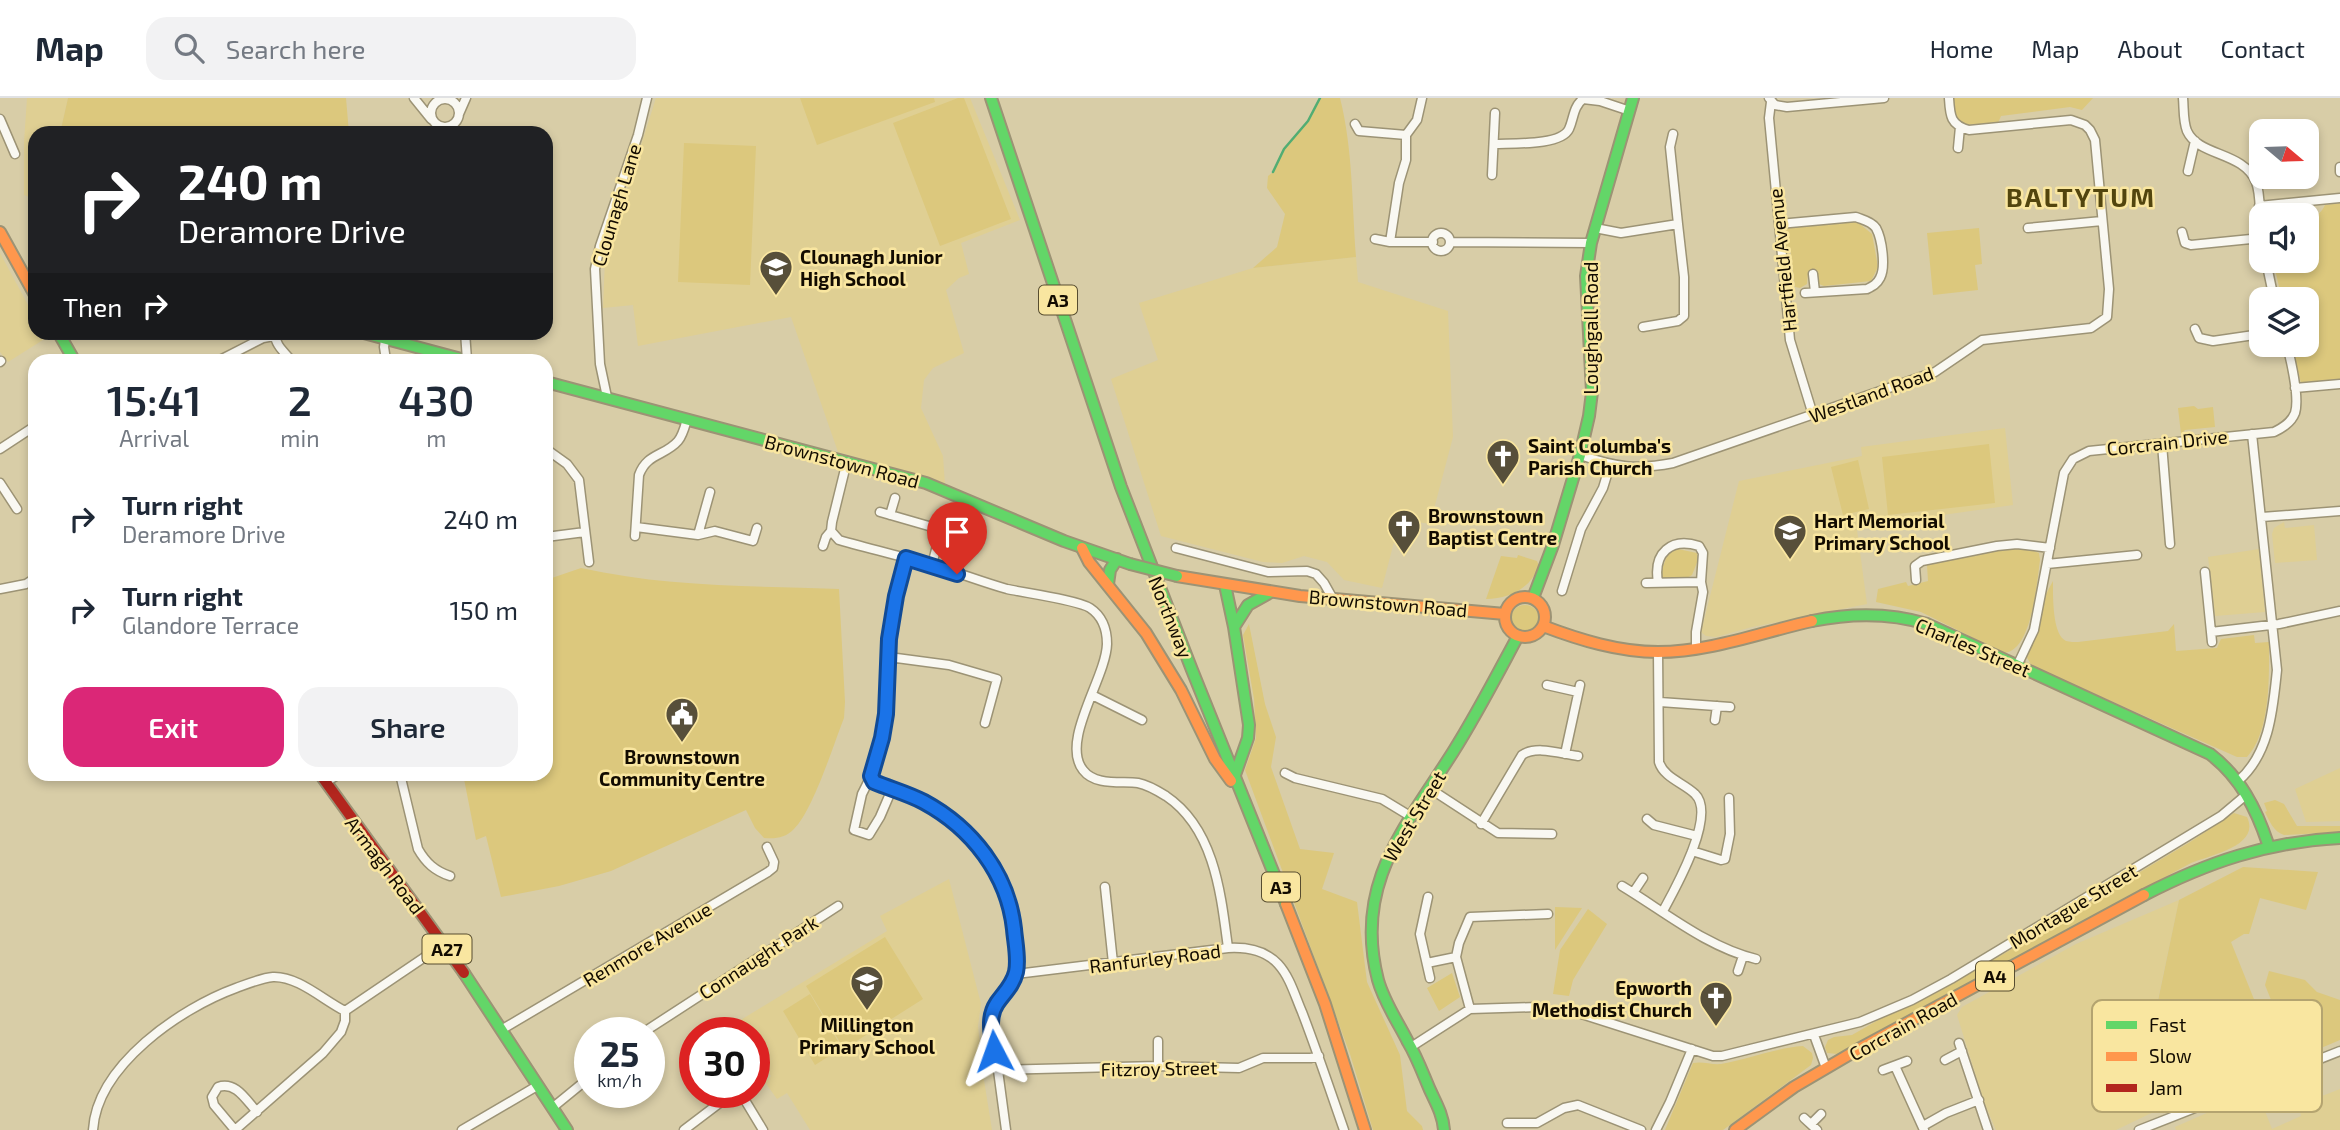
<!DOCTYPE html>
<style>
body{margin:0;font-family:"Exo 2",sans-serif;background:#f2f2f3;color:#1f2937;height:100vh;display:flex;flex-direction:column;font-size:26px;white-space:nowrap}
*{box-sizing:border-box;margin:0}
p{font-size:23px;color:#747a83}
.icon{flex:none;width:38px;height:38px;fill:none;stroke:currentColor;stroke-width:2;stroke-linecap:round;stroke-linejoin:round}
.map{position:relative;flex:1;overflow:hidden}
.details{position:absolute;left:28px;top:256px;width:525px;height:427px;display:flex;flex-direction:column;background:#fff;border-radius:21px;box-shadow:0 4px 10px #0003}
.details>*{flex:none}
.guide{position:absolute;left:28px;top:28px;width:525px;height:214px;border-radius:21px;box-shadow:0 4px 10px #0003;background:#202124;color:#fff;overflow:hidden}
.needle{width:46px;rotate:109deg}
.controls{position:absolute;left:2249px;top:21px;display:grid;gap:14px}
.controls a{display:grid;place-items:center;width:70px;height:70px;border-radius:14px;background:#fff;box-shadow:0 4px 10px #0003;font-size:35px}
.speed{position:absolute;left:574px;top:919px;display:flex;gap:14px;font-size:35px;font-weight:700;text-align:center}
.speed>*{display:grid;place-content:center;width:91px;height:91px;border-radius:50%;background:#fff;box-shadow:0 4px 10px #0003;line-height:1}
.speed small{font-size:18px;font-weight:400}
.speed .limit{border:10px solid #d22;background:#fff;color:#111}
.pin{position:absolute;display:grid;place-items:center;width:60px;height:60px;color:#fff;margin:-72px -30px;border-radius:50% 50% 50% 0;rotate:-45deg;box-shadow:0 0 7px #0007}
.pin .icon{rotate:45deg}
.me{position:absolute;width:77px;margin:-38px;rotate:356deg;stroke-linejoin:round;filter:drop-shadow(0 0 5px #0008)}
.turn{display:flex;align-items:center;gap:24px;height:147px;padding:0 35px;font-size:32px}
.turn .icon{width:91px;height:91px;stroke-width:2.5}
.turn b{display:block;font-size:49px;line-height:60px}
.then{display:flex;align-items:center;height:66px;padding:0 35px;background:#0003;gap:14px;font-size:26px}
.eta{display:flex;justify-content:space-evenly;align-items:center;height:119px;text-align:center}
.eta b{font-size:42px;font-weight:600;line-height:49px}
.cta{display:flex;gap:14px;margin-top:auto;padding:14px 35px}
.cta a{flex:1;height:80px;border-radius:21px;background:#db2777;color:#fff;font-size:28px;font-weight:600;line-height:80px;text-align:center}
.cta a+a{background:#f2f2f3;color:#1f2937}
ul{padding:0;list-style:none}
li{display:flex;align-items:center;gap:21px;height:91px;padding:0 35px}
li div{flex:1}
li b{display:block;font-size:26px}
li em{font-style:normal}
header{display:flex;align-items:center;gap:42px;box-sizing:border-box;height:98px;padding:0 35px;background:#fff;border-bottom:2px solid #e0e1e3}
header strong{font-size:33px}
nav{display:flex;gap:38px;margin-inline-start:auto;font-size:24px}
.search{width:490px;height:63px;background:#f2f2f3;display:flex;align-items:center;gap:18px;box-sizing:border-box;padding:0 24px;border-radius:21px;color:#747a83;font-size:26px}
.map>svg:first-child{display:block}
.built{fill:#dfcf93}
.green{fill:#dcc87d}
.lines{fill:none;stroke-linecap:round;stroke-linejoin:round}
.stream{stroke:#52ad73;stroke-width:2.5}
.street-casing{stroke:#9c9375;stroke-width:11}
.fast-casing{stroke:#9c9375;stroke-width:14}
.slow-casing{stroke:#9c9375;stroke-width:14}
.jam-casing{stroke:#9c9375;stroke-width:14}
.street{stroke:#f9f8f2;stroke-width:8}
.fast{stroke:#63d668;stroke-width:10}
.slow{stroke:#ff974d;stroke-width:10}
.jam{stroke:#b3261e;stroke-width:10}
.fast-bridge-casing{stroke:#9c9375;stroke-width:14;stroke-linecap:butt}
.fast-bridge{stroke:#63d668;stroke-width:10}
.route-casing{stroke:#114b97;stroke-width:18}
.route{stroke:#1a73e8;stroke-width:12}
.labels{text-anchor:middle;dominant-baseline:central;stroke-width:5;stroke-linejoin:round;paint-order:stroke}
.shield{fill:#f9e6a0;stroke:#574d30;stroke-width:2}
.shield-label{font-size:18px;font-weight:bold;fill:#120b00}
.street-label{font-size:19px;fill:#120b00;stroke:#f9e6a0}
.poi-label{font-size:19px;font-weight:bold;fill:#120b00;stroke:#f9e6a0;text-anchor:start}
.district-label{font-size:26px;font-weight:bold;letter-spacing:2px;fill:#52450e;stroke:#f9e6a0}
.key{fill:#f9e6a0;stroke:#b4a470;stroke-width:2}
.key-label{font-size:19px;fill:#120b00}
</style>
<header>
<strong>Map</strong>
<div class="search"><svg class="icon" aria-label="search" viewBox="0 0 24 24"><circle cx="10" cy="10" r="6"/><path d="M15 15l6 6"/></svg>Search here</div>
<nav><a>Home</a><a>Map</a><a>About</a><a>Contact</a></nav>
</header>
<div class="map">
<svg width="2340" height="1032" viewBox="0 0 2340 1032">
<rect width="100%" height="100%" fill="#d8cda7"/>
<path class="built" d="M27 0H68L60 35H35V101L24 97V44Z
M656 0H970L1020 122 961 145 969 176 959 180 946 192 964 255 933 270 924 282 921 310 943 358 945 387 838 354 791 219 638 248 633 207 603 210 605 161Z
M0 155 35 220V234L43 235 46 240 8 264 0 254Z
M1356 159 1358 184 1448 213 1453 339 1430 426 1400 421 1382 490 1344 482 1327 464 1304 458 1282 465 1263 464 1161 438 1111 281 1158 262 1139 205 1253 170Z
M2005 330 2013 407 1886 425 1857 432 1867 506 1752 529 1716 539 1706 538 1701 534 1739 383 1862 358 1861 349Z
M2284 424 2285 430 2314 427 2317 462 2275 465 2272 436 2274 430Z
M2259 451 2265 514 2215 518 2208 459Z
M2340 670V723L2306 724 2295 691Z
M949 781 981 906 978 928 983 976 992 1032H810L787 995 777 1001 765 984 771 978 761 964 754 969V934H730L742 928 739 923 887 833 880 818Z
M2179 802 2148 948 2166 1008 2116 1032H1996L1984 1004 1957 917 1962 909 2076 846Z
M2340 991V1032H2176L2175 1029 2257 993 2272 1031 2301 1018 2299 1007Z"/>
<path class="green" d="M68 0H346L349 35H60Z
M800 0H934L935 4 817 47Z
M958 0H964L1011 121 940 148 893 25Z
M1320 0H1340C1353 51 1352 107 1356 159L1253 170 1277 149 1285 116 1267 90 1268 78 1273 74 1284 51 1308 23Z
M1953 0H2093L2082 12 2070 9 2001 18 1998 25 1966 27 1956 22Z
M684 45 756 48 750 187 678 184Z
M2340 105V282L2306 286 2301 285 2291 247H2306V201H2282L2273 163H2306L2307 120C2316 118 2321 116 2325 107Z
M1855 122 1872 136 1878 169 1871 183 1824 188 1819 186 1817 175H1808L1807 186 1800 190 1795 189 1790 150 1782 148V133L1786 127Z
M1979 130 1982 166 1975 167 1978 192 1933 197 1927 135Z
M2194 308 2198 311 2213 309 2215 329 2185 332 2181 336 2178 310Z
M1989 346 1995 405 1888 417 1882 359Z
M1858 362 1869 411 1843 417 1831 369Z
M1673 450 1697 455 1698 462 1692 477 1685 481H1663L1660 476 1669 453Z
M2012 450 2029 451 2039 455 2040 462C2037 484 2032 553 2004 555L1921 514 1876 504 1878 491 1906 484 1908 488 1928 483 1927 467 1981 454Z
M1518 457 1537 463 1539 468C1530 491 1509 501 1486 501L1501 458 1517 460Z
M581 470C665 489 753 488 839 491L845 604 844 620C833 648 813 712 794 731 785 740 776 741 764 740L755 730 746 712 611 773 559 788 501 799 486 738 476 742 463 676H546V482Z
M2053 483C2053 497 2052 537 2066 543 2070 544 2074 544 2078 544L2168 533 2174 526 2176 553 2217 550 2221 541 2254 537 2255 545 2269 544C2269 578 2271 633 2247 659H2237L2032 568 2026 558 2046 496Z
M1511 521a14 14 0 1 1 28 0a14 14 0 1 1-28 0Z
M1249 526 1265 606 1276 639 1271 669 1300 751 1334 755 1322 791 1357 804 1367 884 1400 957 1407 1013 1422 1028 1423 1032H1373L1350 956 1245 672 1256 640 1254 601 1243 537Z
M2275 702 2284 706 2297 728H2340V734L2284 737C2273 733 2270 724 2265 714L2267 713 2264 705Z
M2234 715 2247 719C2261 748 2210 757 2191 765L1838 956 1827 955 1825 949 1828 942 1834 939 1852 937 1901 909 2000 858 2190 744Z
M2243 769 2318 774 2306 812 2260 800 2249 836H2244L2231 844 2280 966 2188 1001 2175 967 2156 974 2149 946 2179 802Z
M1555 809 1582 810 1555 852Z
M1588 811 1607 826 1573 882 1569 898 1553 896 1560 852Z
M885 839 923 901 844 951 806 888Z
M2269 873 2305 882 2317 894 2340 902V942L2295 961 2265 887Z
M1452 875 1460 899 1439 913 1427 890Z
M810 896 842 950 815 967 783 913Z
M1803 948 1812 955 1813 960 1811 967 1723 1032H1665L1693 965C1703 963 1711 967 1721 966 1749 961 1775 950 1803 948Z"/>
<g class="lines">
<path class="stream" d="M1273 74 1284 51 1308 23 1320 0"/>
<defs>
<path id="street" d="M414 0 431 21
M1769 0 1775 7 1787 9 1884 0
M2183 0C2184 11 2183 23 2187 33 2199 59 2243 53 2256 84 2261 97 2259 114 2261 128
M431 15a14 14 0 1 1 28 0a14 14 0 1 1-28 0Z
M1771 4 1769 20 1790 242 1813 317
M459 16 466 0
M0 21 15 56
M1355 26 1359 33 1406 37
M1673 36 1670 49 1678 126
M1494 46C1511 45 1561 48 1569 31 1574 20 1573 9 1583 1L1600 3 1630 13
M1958 50 1960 29
M2340 69V74
M2188 73 2195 43
M1492 77 1495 15
M2259 108 2340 100
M1779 126 1856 119C1863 122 1871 123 1876 130 1882 141 1886 169 1880 180 1877 186 1873 188 1867 191L1805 195
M1595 130 1621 135 1678 126 1684 179V218L1678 223 1643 229
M2028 130 2102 123
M2182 134 2185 145 2191 147 2261 140
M1432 144a9 9 0 1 1 18 0a9 9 0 1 1-18 0Z
M1375 141 1390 144H1433
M1390 144 1399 85 1406 62V37L1417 22 1422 0
M1450 144 1591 145
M2266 163 2274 201
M1813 176 1815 194
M2195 231 2199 240 2213 243 2261 236
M275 234C274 246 284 254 291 262
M465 234 467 262
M385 242 384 249 386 262
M220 262 263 240 274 238
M0 264 1 263
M2295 290 2340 286
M607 299 600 266 595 171 600 148 638 37 647 0
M2162 346 2170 446
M0 351 35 328
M546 351 567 366 579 382 589 464
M1580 357C1615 369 1637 372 1673 365L1935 274 1982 242 2091 230 2107 219 2109 191 2095 42 2090 32 2085 27 2071 22 1969 32C1950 27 1950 17 1949 0
M847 363 832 424 831 433 839 442C870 451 901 458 932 467 957 474 982 484 1007 491 1025 495 1078 502 1090 510 1102 518 1107 531 1107 546 1106 580 1060 643 1083 672 1095 688 1121 683 1138 685 1148 687 1158 693 1166 698 1215 731 1221 797 1228 850
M0 385 17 411
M880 414 953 435
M890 417 895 400
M2262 419 2340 413
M636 429 698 437 715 433 753 443 757 430
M698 437 710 394
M635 438 639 377C647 355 665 358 678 343 683 337 685 328 687 321
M546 439 585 434
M823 448 826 439 831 433
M1176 450 1268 474 1307 473 1316 476 1324 485 1333 501
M906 460 896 498 889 541 886 616 882 641 871 678 874 684C891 691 909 696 924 704 972 730 1008 776 1014 831 1015 844 1019 860 1016 874 1012 891 997 903 991 920L1006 1032
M2047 466 2137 457
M932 467 941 432
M2205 474 2212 544
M1916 482 1915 468 1922 463 1997 448 2017 446 2050 450
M1658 484C1653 455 1671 439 1699 448L1703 455 1701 484 1703 494 1696 534V549
M1646 485 1701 484
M0 491 26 486 35 480
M1562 493 1581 431 1603 390 1610 367
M2211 534 2279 526 2340 513
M1658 554 1659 664C1664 680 1684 685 1695 696 1717 717 1675 791 1663 813
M889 559 949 567 997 581 985 625
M2017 568 2034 532 2064 375 2073 361 2089 353 2274 334C2282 330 2291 325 2295 315 2300 299 2291 263 2287 247
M1547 587 1578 594
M1092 597 1142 622
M1660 604 1730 609
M1715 622 1717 608
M1565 656 1580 587
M1285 675 1295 680 1382 701 1410 718
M400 676 418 751C426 765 435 773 450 778
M871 678 862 696 854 732 869 737 880 719 892 691
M2238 683C2270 656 2273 610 2277 572L2252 336
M326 684 339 676
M1429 690 1498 735 1552 736
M1647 721 1654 727 1697 738
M1481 726 1522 657C1537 647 1561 656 1578 658
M1692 753 1721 762 1725 761 1730 736 1729 700
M1622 788C1665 814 1707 849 1756 861
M1105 789 1113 865
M1633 795 1643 780
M1428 799 1420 836 1430 880
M1427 865 1456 859
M1738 873 1743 858
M1016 876 1228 850C1246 849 1265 852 1278 866 1290 879 1295 898 1302 914 1317 953 1330 992 1344 1032
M1470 911 1456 859 1459 845 1470 819 1548 816
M345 913 444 846
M1572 913 1713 958H1722L1860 924 1912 902 1951 881 2221 718 2246 697
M501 932 768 774 773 770 774 764 767 749
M644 934 838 808
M1814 937 1826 970
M1158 943V968
M1959 945 1988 1032
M1411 949 1470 911 1537 909
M1945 962 1962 953
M1895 968 1924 1032
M997 972 1158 968 1239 970 1263 960H1311L1319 958
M1883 972 1907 963
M754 979 762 973
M740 994 763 1032
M552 1010 590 979
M1804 1020 1817 1032
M1507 1025H1537L1564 1010 1578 1007 1641 1032
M1811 1026 1821 1016
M1923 1028 1946 1015 1979 1002
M93 1032C97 967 181 910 236 890 247 886 261 880 273 879 298 878 323 902 345 913
M235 1032 323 955 341 934 345 923V913
M235 1032 214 1007 212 999 218 989C236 983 246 1002 257 1014
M462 1032 537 988
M684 1032 734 994
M1656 1032 1670 1004 1692 951
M2139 1032 2340 953"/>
<path id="fast" d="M991 0 1121 389 1192 572 1286 806
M58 234 74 262
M360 234 465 262
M546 284 926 385 1064 443 1130 466
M1108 486 1110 472 1117 461
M1225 487 1234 529 1249 627 1248 640 1235 677
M1533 500 1553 447 1580 357 1589 318 1592 294 1586 178 1591 145 1633 0
M1812 523C1851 515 1888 514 1927 526L2210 656C2240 679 2256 710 2268 746
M1234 529 1248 507 1271 494
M2144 797C2208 764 2267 744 2340 740
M464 875 567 1032
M1444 1032C1443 1017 1436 1005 1430 992 1423 976 1417 959 1408 944 1398 924 1384 904 1378 882 1353 786 1405 730 1453 654 1477 616 1497 577 1518 538"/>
<path id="slow" d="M0 134 35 197
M1082 450 1089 464 1146 535 1181 592 1215 661 1231 683
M1177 478 1300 498 1505 516
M1505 519a20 20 0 1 1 40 0a20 20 0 1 1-40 0Z
M1543 528C1580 542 1619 554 1658 554 1710 554 1762 534 1812 523
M1286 806 1325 906 1365 1032
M1735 1032 1794 989 1857 952 2144 797"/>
<path id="jam" d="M320 676 464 875"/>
</defs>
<use href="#street" class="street-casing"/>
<use href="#fast" class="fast-casing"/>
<use href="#slow" class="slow-casing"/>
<use href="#jam" class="jam-casing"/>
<use href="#street" class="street"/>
<use href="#fast" class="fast"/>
<use href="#slow" class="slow"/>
<use href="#jam" class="jam"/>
<defs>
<path id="fast-bridge" d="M1130 466 1177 478"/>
</defs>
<use href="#fast-bridge" class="fast-bridge-casing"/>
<use href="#fast-bridge" class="fast-bridge"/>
</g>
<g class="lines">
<defs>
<path id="route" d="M957 476 906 460 896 498 889 541 886 616 882 640 871 678 874 684C891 691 909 696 924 704 972 730 1008 776 1014 831 1015 844 1019 861 1016 874 1013 887 1004 895 997 905 987 920 992 937 994 953"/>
</defs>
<use href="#route" class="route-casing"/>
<use href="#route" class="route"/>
</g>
<defs>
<symbol id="school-pin" viewBox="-11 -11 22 30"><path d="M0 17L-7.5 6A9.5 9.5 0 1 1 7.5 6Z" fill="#574f3a" stroke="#f9e6a0"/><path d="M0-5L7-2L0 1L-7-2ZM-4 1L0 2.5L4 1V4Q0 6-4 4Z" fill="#fff"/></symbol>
<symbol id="church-pin" viewBox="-11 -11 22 30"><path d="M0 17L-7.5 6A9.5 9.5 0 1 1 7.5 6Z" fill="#574f3a" stroke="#f9e6a0"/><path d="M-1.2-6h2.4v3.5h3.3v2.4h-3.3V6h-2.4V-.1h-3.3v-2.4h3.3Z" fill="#fff"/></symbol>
<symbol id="civic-pin" viewBox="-11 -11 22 30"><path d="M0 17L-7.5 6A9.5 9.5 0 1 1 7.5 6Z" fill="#574f3a" stroke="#f9e6a0"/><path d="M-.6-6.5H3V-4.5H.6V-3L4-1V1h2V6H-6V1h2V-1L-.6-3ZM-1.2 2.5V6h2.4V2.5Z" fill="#fff"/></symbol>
</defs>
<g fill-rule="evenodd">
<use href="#school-pin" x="757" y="150" width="38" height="52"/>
<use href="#church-pin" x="1484" y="339" width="38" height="52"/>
<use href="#church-pin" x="1385" y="409" width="38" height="52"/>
<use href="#school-pin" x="1771" y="414" width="38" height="52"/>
<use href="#civic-pin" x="663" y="597" width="38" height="52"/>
<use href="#school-pin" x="848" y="865" width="38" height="52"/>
<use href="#church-pin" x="1697" y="881" width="38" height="52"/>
</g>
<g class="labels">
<g class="shield">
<rect x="1039" y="187.5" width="38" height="29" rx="5"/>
<rect x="1262" y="774.5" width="38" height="29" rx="5"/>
<rect x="422.5" y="836.5" width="49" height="29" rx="5"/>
<rect x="1976" y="863.5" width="38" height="29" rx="5"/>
</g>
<g class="shield-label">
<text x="1058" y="202">A3</text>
<text x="1281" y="789">A3</text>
<text x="447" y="851">A27</text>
<text x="1995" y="878">A4</text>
</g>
<g class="street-label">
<text transform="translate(616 107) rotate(-73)">Clounagh Lane</text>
<text transform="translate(1782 162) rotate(-96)">Hartfield Avenue</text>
<text transform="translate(1590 230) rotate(-90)">Loughgall Road</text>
<text transform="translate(1871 296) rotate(-20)">Westland Road</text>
<text transform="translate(2167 344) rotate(-6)">Corcrain Drive</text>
<text transform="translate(842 363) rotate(15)">Brownstown Road</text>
<text transform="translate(1388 505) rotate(5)">Brownstown Road</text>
<text transform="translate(1171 519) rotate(68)">Northway</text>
<text transform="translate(1973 549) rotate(23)">Charles Street</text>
<text transform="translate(1414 718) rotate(-59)">West Street</text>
<text transform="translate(385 767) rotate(53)">Armagh Road</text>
<text transform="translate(2073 808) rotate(-31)">Montague Street</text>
<text transform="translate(647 846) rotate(-31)">Renmore Avenue</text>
<text transform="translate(758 859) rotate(-33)">Connaught Park</text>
<text transform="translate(1155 860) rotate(-7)">Ranfurley Road</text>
<text transform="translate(1903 928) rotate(-29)">Corcrain Road</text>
<text transform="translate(1159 970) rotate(-1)">Fitzroy Street</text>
</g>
<g class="poi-label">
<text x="800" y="158">Clounagh Junior<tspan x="800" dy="22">High School</tspan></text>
<text x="1528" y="347">Saint Columba's<tspan x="1528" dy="22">Parish Church</tspan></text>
<text x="1428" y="417">Brownstown<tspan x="1428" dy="22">Baptist Centre</tspan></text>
<text x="1814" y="422">Hart Memorial<tspan x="1814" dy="22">Primary School</tspan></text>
<text x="682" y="658" text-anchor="middle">Brownstown<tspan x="682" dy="22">Community Centre</tspan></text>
<text x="1692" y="889" text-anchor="end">Epworth<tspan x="1692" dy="22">Methodist Church</tspan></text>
<text x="867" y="926" text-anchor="middle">Millington<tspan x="867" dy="22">Primary School</tspan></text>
</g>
<g class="district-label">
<text x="2081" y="98">BALTYTUM</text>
</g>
</g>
<rect x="2092" y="902" width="230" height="112" rx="10" class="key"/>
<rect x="2106" y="923" width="31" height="8" fill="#63d668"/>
<rect x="2106" y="954" width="31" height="9" fill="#ff974d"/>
<rect x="2106" y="986" width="31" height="8" fill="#b3261e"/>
<g class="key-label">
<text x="2149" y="934">Fast</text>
<text x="2149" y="965">Slow</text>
<text x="2149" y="997">Jam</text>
</g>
</svg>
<div class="controls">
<a><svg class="needle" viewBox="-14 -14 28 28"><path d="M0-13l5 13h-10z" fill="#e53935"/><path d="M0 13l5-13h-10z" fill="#747a83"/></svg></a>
<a><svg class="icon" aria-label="sound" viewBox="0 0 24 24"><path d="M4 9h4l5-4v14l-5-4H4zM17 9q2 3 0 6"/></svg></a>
<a><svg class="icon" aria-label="layers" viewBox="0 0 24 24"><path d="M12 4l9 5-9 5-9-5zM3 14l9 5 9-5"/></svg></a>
</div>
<div class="speed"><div>25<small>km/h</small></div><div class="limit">30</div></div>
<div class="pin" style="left:957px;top:476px;background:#d93025"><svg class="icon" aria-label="arrive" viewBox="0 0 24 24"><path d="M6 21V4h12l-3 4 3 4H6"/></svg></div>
<svg class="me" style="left:994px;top:953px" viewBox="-20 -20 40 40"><path d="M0-17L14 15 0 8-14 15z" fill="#1a73e8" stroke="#fff" stroke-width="4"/></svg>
<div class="guide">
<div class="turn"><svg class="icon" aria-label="right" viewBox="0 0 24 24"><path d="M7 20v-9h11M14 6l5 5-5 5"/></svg><div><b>240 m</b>Deramore Drive</div></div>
<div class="then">Then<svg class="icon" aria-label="right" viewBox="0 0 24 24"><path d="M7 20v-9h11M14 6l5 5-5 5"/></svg></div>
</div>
<section class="details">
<div class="eta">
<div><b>15:41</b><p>Arrival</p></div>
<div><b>2</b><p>min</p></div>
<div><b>430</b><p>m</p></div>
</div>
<ul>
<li><svg class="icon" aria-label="right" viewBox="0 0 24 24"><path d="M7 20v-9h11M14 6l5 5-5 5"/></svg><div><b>Turn right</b><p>Deramore Drive</p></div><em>240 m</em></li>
<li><svg class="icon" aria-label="right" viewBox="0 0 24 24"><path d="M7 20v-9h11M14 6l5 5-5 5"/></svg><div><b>Turn right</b><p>Glandore Terrace</p></div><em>150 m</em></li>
</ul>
<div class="cta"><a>Exit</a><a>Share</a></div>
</section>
</div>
